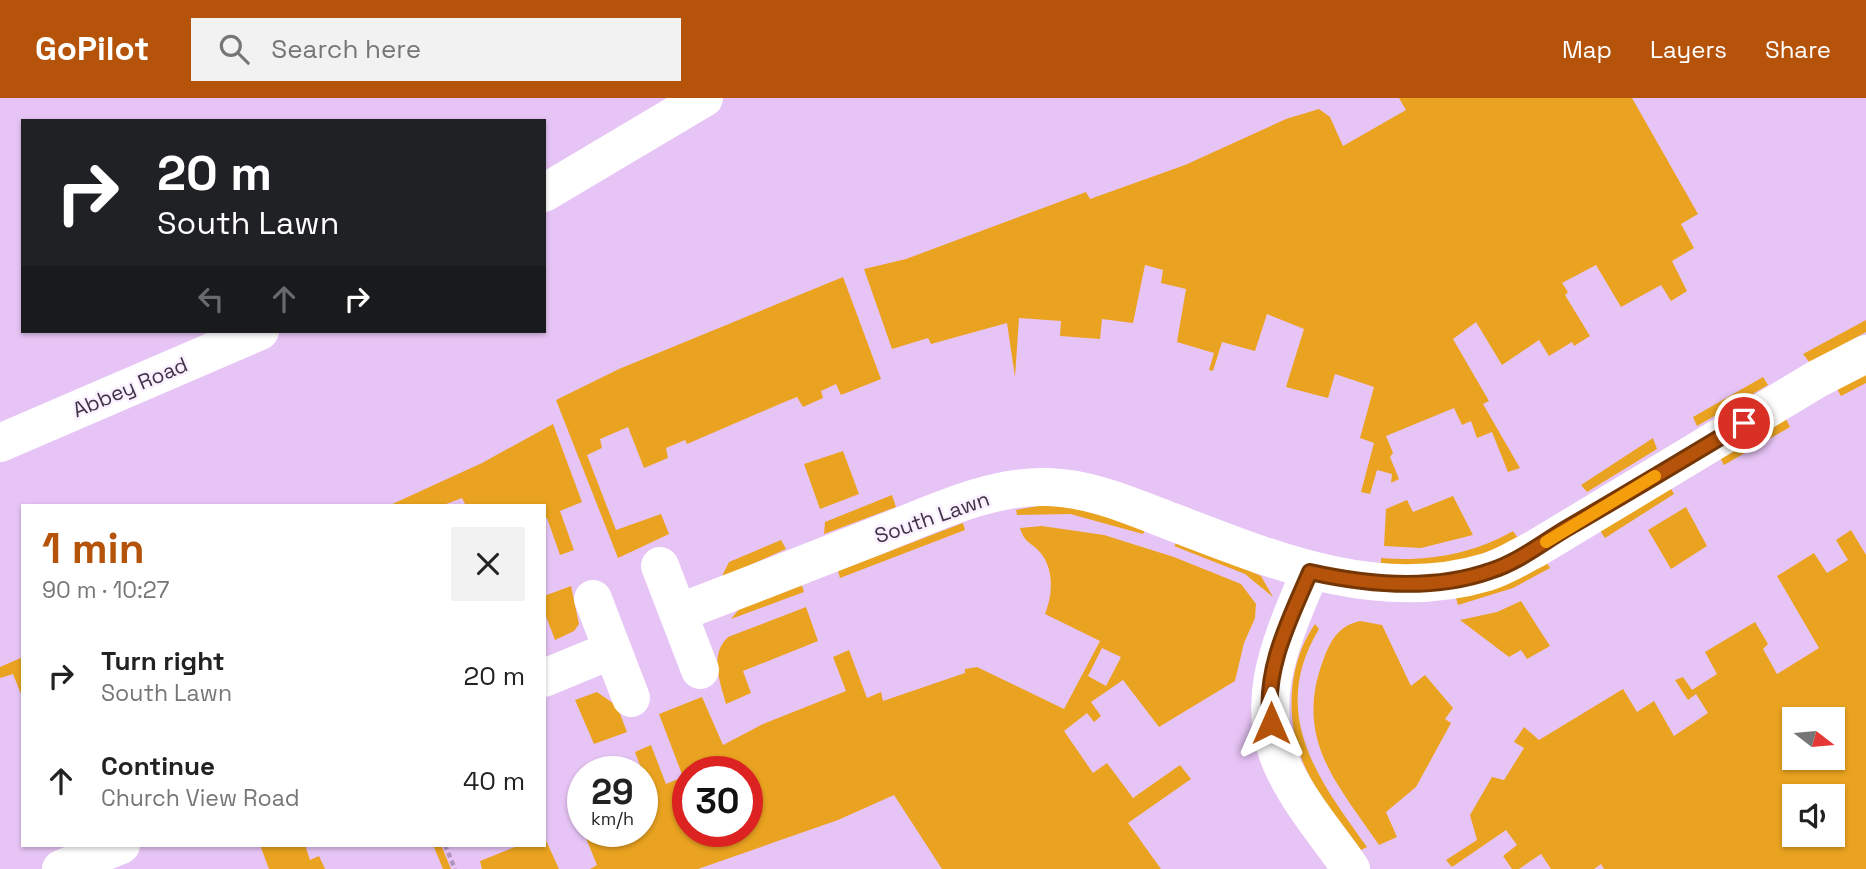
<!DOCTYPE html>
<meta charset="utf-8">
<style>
body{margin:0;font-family:"Space Grotesk",sans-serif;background:#f2f2f2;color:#222;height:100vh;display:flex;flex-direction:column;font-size:26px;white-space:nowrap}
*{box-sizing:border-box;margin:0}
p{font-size:23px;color:#767676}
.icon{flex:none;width:38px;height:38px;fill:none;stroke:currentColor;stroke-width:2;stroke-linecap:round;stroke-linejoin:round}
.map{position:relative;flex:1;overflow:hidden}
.details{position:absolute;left:21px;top:406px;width:525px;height:343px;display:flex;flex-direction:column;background:#fff;border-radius:0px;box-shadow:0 2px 5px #0004}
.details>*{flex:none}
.top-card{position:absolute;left:21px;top:21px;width:525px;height:214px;border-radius:0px;box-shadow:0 2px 5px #0004;background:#202124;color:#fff;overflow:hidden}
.needle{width:46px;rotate:106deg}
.buttons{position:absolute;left:1782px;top:609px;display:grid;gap:14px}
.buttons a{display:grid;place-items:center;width:63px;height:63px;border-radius:0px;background:#fff;box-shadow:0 2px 5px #0004;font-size:35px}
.speed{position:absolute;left:567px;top:658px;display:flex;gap:14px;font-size:35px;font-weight:700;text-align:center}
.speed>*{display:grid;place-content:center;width:91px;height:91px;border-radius:50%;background:#fff;box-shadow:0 2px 5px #0004;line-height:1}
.speed small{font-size:18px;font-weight:400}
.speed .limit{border:10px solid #d22;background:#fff;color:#111}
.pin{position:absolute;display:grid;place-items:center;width:60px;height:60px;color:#fff;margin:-30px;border:4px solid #fff;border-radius:50%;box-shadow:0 2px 7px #0007}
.me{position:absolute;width:77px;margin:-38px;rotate:0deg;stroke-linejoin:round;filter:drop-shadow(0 0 5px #0008)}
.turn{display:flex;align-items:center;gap:24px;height:147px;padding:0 21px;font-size:32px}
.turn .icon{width:91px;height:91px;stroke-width:2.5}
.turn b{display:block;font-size:49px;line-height:60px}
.lanes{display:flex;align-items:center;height:66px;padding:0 21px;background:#0003;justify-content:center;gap:35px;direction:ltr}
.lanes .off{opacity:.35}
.round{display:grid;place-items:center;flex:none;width:74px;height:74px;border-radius:0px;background:#f2f2f2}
.head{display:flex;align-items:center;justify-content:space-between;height:119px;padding:0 21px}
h1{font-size:42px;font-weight:700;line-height:52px;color:#b45309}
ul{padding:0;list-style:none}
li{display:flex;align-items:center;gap:21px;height:105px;padding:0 21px}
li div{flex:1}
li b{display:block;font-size:26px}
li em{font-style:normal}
header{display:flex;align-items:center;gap:42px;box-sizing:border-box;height:98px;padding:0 35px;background:#b45309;color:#fff}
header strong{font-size:33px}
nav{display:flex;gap:38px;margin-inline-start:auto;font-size:24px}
.search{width:490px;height:63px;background:#f2f2f2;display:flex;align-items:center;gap:18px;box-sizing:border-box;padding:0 24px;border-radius:0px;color:#767676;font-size:26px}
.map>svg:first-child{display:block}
.green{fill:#eaa320;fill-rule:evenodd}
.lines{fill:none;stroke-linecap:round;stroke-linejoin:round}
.path{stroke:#b295be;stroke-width:4.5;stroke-dasharray:5 3.5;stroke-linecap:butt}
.minor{stroke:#fff;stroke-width:38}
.route-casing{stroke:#753606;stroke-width:18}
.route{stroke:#b45309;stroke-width:12}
.slow{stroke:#f59e0b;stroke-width:12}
.labels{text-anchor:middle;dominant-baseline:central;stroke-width:5;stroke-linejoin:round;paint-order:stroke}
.street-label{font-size:21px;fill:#413347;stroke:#faf0ff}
</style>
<header>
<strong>GoPilot</strong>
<div class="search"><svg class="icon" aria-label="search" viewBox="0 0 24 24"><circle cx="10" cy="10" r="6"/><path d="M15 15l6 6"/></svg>Search here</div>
<nav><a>Map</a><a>Layers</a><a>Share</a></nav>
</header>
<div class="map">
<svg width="1866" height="771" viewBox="0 0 1866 771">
<rect width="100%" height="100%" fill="#e7c4f6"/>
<path class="green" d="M1399 0H1632L1698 116 1681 126 1694 150 1672 163 1687 193 1671 203 1661 187 1621 209 1596 167 1562 185 1568 194 1565 197 1590 238 1574 248 1572 244 1549 258 1539 242 1502 267 1476 224 1453 241 1489 303 1483 306 1520 370 1508 374 1492 334 1477 340 1471 323 1462 327 1454 310 1386 338 1393 355 1390 359 1399 381 1391 385 1392 376 1377 372 1370 396 1361 394 1374 345 1360 340 1374 289 1335 276 1328 300 1286 289 1304 231 1267 216 1255 253 1222 244 1213 273 1209 272 1214 255 1177 244 1186 191 1161 185 1163 172 1145 167 1133 225 1102 221 1100 241 1060 238 1061 223 1019 220 1015 279 1007 225 931 246 928 240 892 251 864 171 906 161 1086 94 1090 101 1185 67 1286 21 1319 11 1330 19 1343 48 1406 12Z
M843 179 881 281 841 297 836 286 821 293 823 300 803 309 797 299 782 305 687 346 685 342 666 350 668 360 644 370 628 329 600 341 602 350 587 357 616 432 661 416 669 436 618 460 556 302 619 271Z
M1866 222V234L1810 265 1803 256Z
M1866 274V285L1841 298 1836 289Z
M1763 279 1768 287 1697 328 1693 319Z
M1786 321 1790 329 1724 367 1719 358Z
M553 326 582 404 560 413 574 452 560 457 547 420H544V408H466L462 400 441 408H388L482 365Z
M1653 340 1657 351 1587 394 1581 387Z
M843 353 859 396 820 411 804 366Z
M1669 387 1674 396 1605 440 1599 431Z
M892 397 896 409 824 436 825 424Z
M1453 398 1473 437 1421 450 1384 448 1386 411 1407 402 1413 414Z
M1043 407 1072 409 1146 430 1143 436 1070 416 1017 417 1016 412Z
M1686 409 1707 448 1671 471 1648 432Z
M963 425 965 432 840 480 838 473Z
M1042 428 1104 437 1174 459 1241 486 1256 506 1255 520 1244 545 1235 583 1159 629 1123 582 1091 604 1101 618 1094 624 1087 615 1064 633 1093 675 1107 665 1133 700 1180 667 1191 681 1128 725 1161 771H942L894 697 838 722 698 771H590L597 767 583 733H642V718L653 714 645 695 649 692 635 654 651 647 666 686 683 679 659 616 702 599 723 647 763 626 846 593 833 559 849 552 867 600 881 594 883 603 965 575V571L977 569 1064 611 1100 543 1045 516C1053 496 1055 468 1037 451 1028 443 1024 443 1020 430ZM1102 550 1121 559 1106 588 1088 578ZM688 674H747V733H688Z
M1851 432 1866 457V771H1604L1601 766 1594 771H1551L1541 756 1519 771H1512L1503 758 1517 747 1506 732 1452 769 1446 762 1477 742 1470 717 1492 679 1504 682 1524 650 1514 644 1524 629 1539 642 1623 591 1637 614 1654 603 1674 638 1708 615 1696 596 1688 602 1675 582 1683 579 1692 592 1717 576 1705 554 1755 524 1768 546 1763 551 1777 576 1819 550 1777 478 1814 455 1827 475 1848 462 1836 442ZM1832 621V660H1794V621ZM1794 698H1832V737H1794Z
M1513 433 1518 440C1467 466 1437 469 1381 468V460C1428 464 1473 456 1513 433Z
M781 442 786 451 721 480 729 464Z
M1179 442 1261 478 1273 499 1245 476 1174 448Z
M1547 465 1550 470 1513 490 1458 507 1456 500 1475 496Z
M801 485 804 494 731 521 740 510Z
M571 488 579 526 574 533 555 542 544 513V498Z
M1521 503 1550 548 1527 561 1521 552 1509 559 1460 522 1497 514Z
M806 509 818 543 743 573 751 595 726 606C720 584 709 557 728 539Z
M1360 523 1382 527 1411 588 1425 577 1453 610 1445 621 1451 625 1416 689 1386 714 1397 739 1379 747C1336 684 1293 640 1324 560 1332 540 1339 528 1360 523Z
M1315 526 1319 531C1268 616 1318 681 1367 749L1361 752C1343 726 1319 700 1306 671 1285 627 1286 567 1315 526Z
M23 559V601L13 576 0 580V569Z
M597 594 617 608 627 634 594 646 575 602Z
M544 738 559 771H482L480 763 520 747H544Z
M260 747H305L310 762 319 758 325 771H269Z
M433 747H441L451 771H443Z"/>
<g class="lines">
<path class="path" d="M445 747 455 771"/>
<path class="minor" d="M544 95 704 0
M0 345 260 233
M660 468 700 572
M1310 474C1284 537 1250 605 1285 673 1302 708 1329 739 1351 771
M593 501 631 600
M678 515C746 489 813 463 881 436 933 416 990 387 1048 389 1090 390 1131 408 1170 423 1272 462 1377 507 1487 474 1504 469 1519 459 1535 451L1817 281 1866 256
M544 580 612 552
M61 771 121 747"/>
</g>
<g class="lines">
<defs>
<path id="route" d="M1271 625C1263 572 1290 521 1310 474 1368 487 1433 493 1490 473 1519 464 1543 444 1569 429 1628 395 1686 360 1744 325"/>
</defs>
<use href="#route" class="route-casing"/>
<use href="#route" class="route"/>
<path class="slow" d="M1546 444 1655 378"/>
</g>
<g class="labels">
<g class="street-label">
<text transform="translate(130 289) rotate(-23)">Abbey Road</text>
<text transform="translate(932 419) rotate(-19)">South Lawn</text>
</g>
</g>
</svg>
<div class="buttons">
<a><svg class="needle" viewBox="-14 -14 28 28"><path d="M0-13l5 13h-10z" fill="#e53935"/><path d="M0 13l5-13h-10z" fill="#767676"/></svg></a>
<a><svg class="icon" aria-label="sound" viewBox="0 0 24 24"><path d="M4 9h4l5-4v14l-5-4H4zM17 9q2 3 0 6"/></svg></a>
</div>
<div class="speed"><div>29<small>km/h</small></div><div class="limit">30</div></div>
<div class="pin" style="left:1744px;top:325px;background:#d93025"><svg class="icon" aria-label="arrive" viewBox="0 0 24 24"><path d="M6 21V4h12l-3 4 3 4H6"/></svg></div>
<svg class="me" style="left:1271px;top:625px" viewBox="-20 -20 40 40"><path d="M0-17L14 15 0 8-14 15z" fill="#b45309" stroke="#fff" stroke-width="4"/></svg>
<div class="top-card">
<div class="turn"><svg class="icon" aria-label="right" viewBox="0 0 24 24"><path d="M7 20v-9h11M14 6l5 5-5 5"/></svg><div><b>20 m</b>South Lawn</div></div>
<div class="lanes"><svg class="icon off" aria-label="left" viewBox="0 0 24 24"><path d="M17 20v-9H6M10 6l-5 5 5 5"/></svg><svg class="icon off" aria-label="ahead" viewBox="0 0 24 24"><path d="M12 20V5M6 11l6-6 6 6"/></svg><svg class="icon" aria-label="right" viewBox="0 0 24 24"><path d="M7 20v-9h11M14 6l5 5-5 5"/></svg></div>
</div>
<section class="details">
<div class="head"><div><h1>1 min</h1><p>90 m · 10:27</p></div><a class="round"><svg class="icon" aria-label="close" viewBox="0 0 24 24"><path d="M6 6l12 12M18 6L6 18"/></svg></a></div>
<ul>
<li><svg class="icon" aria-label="right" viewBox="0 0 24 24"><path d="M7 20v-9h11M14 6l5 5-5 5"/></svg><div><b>Turn right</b><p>South Lawn</p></div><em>20 m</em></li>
<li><svg class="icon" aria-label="ahead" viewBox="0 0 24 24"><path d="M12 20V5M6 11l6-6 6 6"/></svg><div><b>Continue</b><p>Church View Road</p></div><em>40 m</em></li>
</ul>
</section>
</div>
